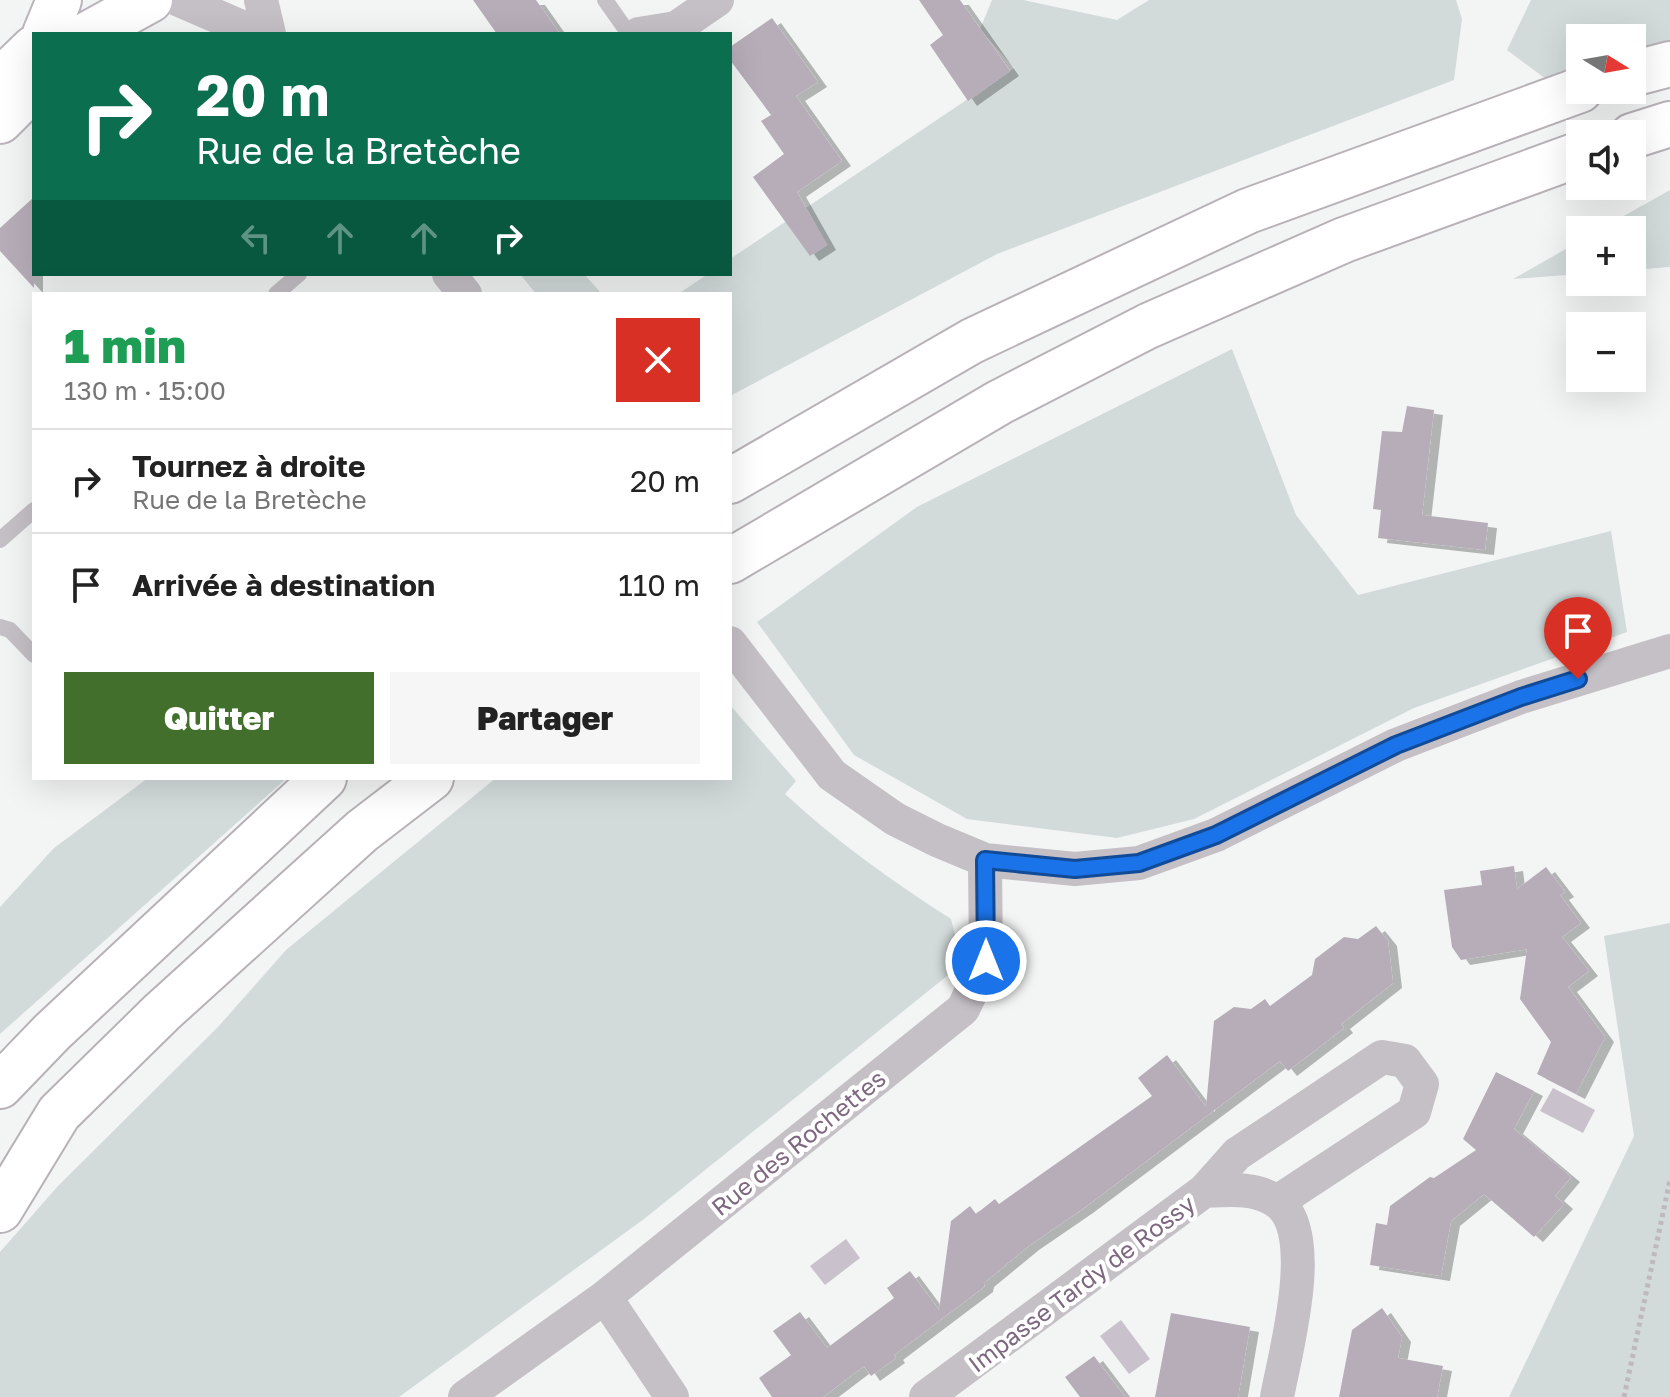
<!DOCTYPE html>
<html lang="fr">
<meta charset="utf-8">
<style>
body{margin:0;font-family:"Golos Text",sans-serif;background:#f6f6f6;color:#222;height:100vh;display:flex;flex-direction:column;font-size:30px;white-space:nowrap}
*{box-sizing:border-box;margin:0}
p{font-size:26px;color:#767676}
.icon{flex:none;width:44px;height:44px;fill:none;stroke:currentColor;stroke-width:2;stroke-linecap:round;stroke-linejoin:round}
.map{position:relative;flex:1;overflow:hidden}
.panel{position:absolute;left:32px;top:292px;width:700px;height:488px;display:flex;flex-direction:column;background:#fff;border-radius:0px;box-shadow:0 8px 32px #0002}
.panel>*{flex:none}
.top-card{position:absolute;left:32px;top:32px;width:700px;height:244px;border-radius:0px;box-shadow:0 8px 32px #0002;background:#0b6e4f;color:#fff;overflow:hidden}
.needle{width:52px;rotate:101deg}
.fabs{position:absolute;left:1566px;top:24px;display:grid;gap:16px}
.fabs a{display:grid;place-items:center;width:80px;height:80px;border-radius:0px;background:#fff;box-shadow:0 8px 32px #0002;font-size:40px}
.pin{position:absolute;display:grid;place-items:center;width:68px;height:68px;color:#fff;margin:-82px -34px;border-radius:50% 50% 50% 0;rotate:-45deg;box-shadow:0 0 8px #0007}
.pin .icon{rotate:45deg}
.me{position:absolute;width:88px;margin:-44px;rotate:0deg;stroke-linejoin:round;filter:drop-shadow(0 0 6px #0008)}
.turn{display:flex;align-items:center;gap:28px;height:168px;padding:0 32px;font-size:36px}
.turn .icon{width:104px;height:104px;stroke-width:2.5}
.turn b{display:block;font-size:56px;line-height:68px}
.lanes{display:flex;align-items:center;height:76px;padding:0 32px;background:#0003;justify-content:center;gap:40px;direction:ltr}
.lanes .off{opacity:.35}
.round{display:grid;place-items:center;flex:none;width:84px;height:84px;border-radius:0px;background:#f6f6f6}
.head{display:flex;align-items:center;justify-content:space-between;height:136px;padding:0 32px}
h1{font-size:48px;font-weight:800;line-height:60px;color:#1e9e55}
.action{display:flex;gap:16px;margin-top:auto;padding:16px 32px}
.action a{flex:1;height:92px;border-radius:0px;background:#436f2d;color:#fff;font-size:32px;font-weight:800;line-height:92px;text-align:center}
.action a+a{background:#f6f6f6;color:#222}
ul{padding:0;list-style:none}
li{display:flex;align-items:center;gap:24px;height:104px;padding:0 32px;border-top:2px solid #e0e0e0}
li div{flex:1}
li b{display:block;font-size:30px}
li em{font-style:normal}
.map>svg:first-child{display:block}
.green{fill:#d2dada}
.water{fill:#c9c1cc}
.building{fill:#b6adb8;filter:url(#shadow)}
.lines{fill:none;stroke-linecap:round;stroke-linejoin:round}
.secondary-casing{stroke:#bbb4bc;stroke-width:48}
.trunk-casing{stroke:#b8b2b8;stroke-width:48}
.path{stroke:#bdb9be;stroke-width:5;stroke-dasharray:4 4;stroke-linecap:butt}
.service{stroke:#c5bfc6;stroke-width:16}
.minor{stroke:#c5bfc6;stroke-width:34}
.secondary{stroke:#fff;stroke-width:44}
.trunk{stroke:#fff;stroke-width:44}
.route-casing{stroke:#114b97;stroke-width:20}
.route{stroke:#1a73e8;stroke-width:14}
.labels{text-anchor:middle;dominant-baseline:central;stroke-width:8;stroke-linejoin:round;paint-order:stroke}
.street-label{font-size:24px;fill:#7d6880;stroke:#fff}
</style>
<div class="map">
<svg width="1670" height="1397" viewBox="0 0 1670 1397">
<defs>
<filter id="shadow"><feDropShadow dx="9" dy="5" stdDeviation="0" flood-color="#0004"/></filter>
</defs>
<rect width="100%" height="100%" fill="#f3f5f4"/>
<path class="green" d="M992 0H1023L1117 20 1149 0H1456L1462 19 1454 80 997 254 730 396V294H678L708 274H730V259L1014 68 980 29Z
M1531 0H1670V42L1632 53V38H1580V69L1546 79 1507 50Z
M1670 190V267L1632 270V230H1599Z
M1580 241V274L1513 279Z
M520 274H584L602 294H536Z
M1232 349 1296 515 1358 595 1611 531 1627 632 1414 708 1194 819 1117 838 967 819 854 755 757 622 917 507Z
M730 705 796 781 785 794C837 842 892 881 951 919L962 964 644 1219 399 1397H0V1252L58 1186 218 1027 286 950 496 778H730Z
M148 778H287L0 1034V907L54 848Z
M1670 923V1397H1509L1634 1136 1604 936Z"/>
<path class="water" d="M1553 1088 1595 1110 1583 1133 1540 1111Z
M846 1239 860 1258 825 1285 810 1266Z
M1121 1320 1150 1359 1129 1374 1100 1336Z"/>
<path class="building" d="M473 0H536L560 34H497Z
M919 0H960L1010 71 968 101 930 45 943 35Z
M772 18 818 82 796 96 842 161 797 192 827 245 810 256 753 177 784 154 761 121 771 115 730 60V47Z
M34 197V288L0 251V228Z
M1407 406 1434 410 1422 515 1488 523 1485 550 1378 538 1381 510 1373 509 1382 431 1402 432Z
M1514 866 1517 889 1546 867 1565 892 1560 895 1581 923 1562 937 1589 971 1568 987 1605 1037 1576 1094 1537 1074 1551 1042 1520 999 1527 949 1461 960 1452 947 1444 890 1482 885 1480 871Z
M1376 926 1388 941 1393 983 1341 1024 1344 1028 1288 1071 1280 1061 1084 1208 1030 1245 985 1282 984 1287 894 1355 896 1358 871 1376 864 1366 823 1397H772L759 1378 791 1355 773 1331 800 1312 827 1348 894 1298 887 1288 910 1271 939 1310 951 1221 970 1206 976 1214 995 1199 999 1204 1152 1096 1138 1078 1167 1055 1206 1107 1214 1021 1234 1007 1251 1009 1265 999 1270 1006 1312 975 1315 959 1344 937 1358 939Z
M1496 1072 1534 1091 1514 1129 1571 1177 1555 1196 1564 1204 1534 1237 1484 1194 1451 1221 1441 1276 1370 1265 1376 1223 1387 1225 1390 1206 1430 1177 1434 1178 1476 1150 1463 1139Z
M1382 1308 1402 1337 1398 1358 1443 1366 1437 1397H1339L1352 1330Z
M1171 1313 1250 1327 1238 1397H1155Z
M1094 1356 1125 1397H1080L1065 1377Z"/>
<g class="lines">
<defs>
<path id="secondary" d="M45 34 59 0
M88 34 150 0
M0 81 34 48
M0 121 34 87"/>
<path id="trunk" d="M1632 74 1670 64
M1632 136 1670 124
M730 481 972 341 1248 211 1580 90
M730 561 1000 402 1148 326 1344 240 1580 154
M0 1086 52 1032 324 778
M0 1210 59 1113 162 1012 362 831 431 778"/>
</defs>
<use href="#secondary" class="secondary-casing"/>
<use href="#trunk" class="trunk-casing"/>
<path class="path" d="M1624 1397 1670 1180"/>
<path class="service" d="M605 0 629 34
M276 294 299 274
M0 540 34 510
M0 627 10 630 34 655"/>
<path class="minor" d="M179 0 258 34
M261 0 269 34
M639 34 676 28 717 0
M449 274 465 294
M730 643 832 775 895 819 937 840 985 860 1075 869 1139 863 1216 835 1396 745 1521 697 1670 651
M1204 1191 1237 1154 1382 1057 1405 1061 1422 1084 1414 1112 1277 1202
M465 1397 605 1297
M672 1397 605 1297 963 1009 986 961 985 860
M926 1397 1204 1191C1229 1190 1254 1187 1276 1201 1320 1230 1285 1353 1277 1397"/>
<use href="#secondary" class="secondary"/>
<use href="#trunk" class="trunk"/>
</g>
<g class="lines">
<defs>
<path id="route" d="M986 961 985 860 1075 869 1139 863 1216 835 1396 745 1521 697 1578 679"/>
</defs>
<use href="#route" class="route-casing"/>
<use href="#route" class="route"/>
</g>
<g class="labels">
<g class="street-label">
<text transform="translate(798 1142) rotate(-39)">Rue des Rochettes</text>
<text transform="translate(1081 1283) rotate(-37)">Impasse Tardy de Rossy</text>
</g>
</g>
</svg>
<div class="fabs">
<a><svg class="needle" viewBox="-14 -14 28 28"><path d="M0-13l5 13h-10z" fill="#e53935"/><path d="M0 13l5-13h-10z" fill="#767676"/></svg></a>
<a><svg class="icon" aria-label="sound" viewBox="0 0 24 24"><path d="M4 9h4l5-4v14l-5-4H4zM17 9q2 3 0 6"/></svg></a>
<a>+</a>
<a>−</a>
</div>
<div class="pin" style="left:1578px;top:679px;background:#d93025"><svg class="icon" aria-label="arrive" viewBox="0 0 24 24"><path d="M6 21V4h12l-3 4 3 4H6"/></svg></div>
<svg class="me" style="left:986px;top:961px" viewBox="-20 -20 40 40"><circle r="17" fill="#1a73e8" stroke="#fff" stroke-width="3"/><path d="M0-11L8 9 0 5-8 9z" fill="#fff"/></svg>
<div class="top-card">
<div class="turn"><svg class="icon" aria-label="right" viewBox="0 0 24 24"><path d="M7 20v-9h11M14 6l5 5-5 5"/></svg><div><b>20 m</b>Rue de la Bretèche</div></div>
<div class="lanes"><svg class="icon off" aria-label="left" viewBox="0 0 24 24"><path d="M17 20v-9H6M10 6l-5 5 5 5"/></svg><svg class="icon off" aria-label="ahead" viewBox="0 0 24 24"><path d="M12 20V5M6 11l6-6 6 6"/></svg><svg class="icon off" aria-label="ahead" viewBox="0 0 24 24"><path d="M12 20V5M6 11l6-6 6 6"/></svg><svg class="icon" aria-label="right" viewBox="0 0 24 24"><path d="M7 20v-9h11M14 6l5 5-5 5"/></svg></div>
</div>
<section class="panel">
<div class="head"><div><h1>1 min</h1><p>130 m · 15:00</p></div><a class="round" style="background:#d93025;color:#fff"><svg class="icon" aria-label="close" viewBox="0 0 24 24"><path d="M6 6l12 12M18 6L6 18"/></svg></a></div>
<ul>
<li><svg class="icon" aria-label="right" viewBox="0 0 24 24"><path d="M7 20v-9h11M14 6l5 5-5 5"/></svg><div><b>Tournez à droite</b><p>Rue de la Bretèche</p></div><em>20 m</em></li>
<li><svg class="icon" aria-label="arrive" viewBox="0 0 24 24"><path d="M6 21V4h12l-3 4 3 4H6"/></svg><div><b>Arrivée à destination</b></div><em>110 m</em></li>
</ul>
<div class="action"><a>Quitter</a><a>Partager</a></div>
</section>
</div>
